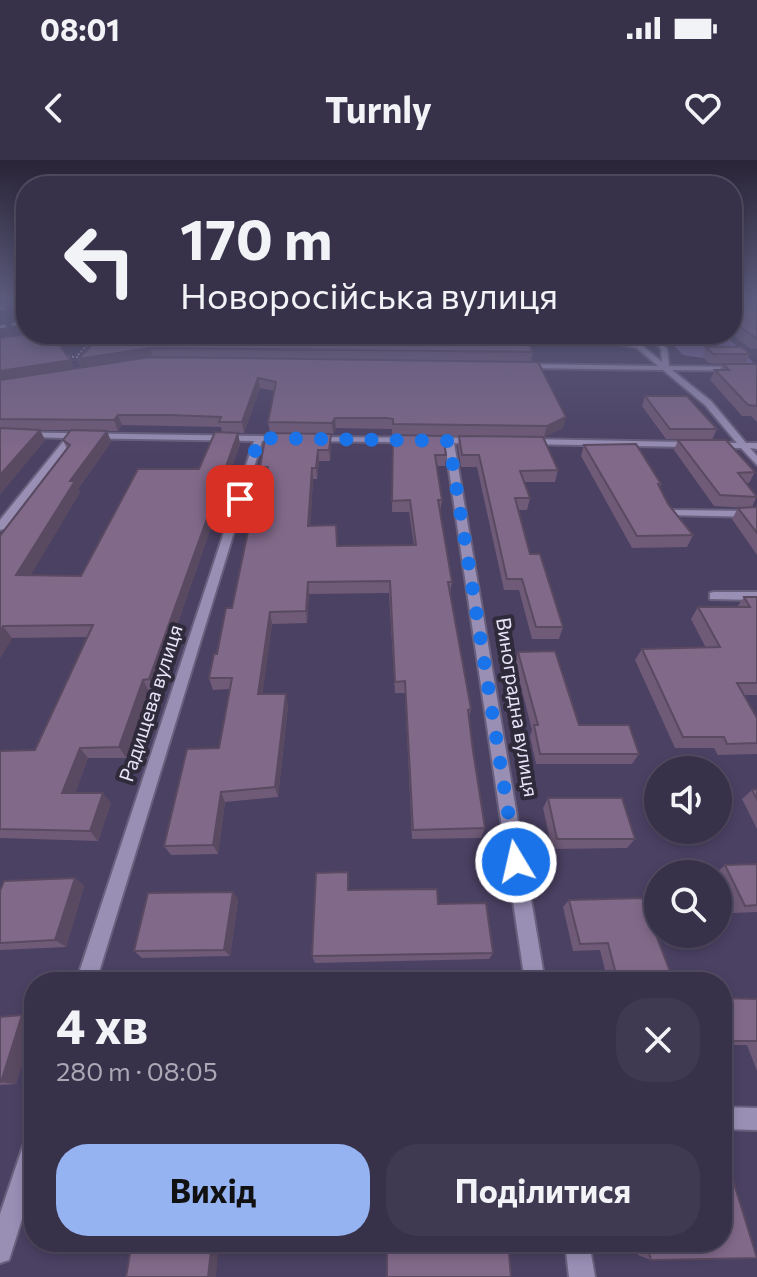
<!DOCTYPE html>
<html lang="uk">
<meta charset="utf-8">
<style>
body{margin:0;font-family:Commissioner,sans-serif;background:#3f3951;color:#f1f3f6;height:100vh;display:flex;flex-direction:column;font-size:30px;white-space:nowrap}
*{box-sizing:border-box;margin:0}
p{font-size:26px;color:#aba9b5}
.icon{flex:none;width:44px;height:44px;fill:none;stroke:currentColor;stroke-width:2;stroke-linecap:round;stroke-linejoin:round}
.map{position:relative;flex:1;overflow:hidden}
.sheet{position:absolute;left:24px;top:812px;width:708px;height:280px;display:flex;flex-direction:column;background:#38314a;border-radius:32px;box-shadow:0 4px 12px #0003,0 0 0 2px #524c62}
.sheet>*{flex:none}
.top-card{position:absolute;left:16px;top:16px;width:726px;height:168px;border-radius:32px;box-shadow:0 4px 12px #0003,0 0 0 2px #524c62;background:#38314a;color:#f1f3f6;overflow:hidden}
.tools{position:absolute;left:644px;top:596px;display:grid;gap:16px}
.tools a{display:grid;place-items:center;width:88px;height:88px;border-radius:50%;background:#38314a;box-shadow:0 4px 12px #0003,0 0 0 2px #524c62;font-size:40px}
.pin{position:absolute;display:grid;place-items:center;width:68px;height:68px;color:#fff;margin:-34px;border-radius:16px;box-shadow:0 4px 12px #0006}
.me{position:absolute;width:88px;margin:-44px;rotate:351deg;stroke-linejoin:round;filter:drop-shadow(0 0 6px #0008)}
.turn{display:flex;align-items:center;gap:28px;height:168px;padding:0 32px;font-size:36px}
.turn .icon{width:104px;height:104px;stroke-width:2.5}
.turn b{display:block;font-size:56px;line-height:68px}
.round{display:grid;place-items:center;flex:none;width:84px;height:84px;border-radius:32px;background:#3f3951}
.summary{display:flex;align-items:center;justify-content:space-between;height:136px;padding:0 32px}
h1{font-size:48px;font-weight:700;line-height:60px}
.action{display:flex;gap:16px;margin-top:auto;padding:16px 32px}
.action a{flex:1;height:92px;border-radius:32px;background:#95b2f1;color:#111;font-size:32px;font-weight:700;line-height:92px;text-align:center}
.action a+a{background:#3f3951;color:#f1f3f6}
.status{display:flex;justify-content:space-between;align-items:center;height:56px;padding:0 40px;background:#38314a;direction:ltr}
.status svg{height:22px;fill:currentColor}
header{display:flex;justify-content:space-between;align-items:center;height:104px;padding:0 32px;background:#38314a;font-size:36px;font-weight:700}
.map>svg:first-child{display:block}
.green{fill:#77679c}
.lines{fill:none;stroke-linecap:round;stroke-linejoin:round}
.minor-casing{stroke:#68607c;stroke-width:4}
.path{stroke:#9b94af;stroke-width:2;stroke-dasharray:2 2;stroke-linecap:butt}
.minor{fill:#998fb5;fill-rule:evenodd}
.rail{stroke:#948ca8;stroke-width:3;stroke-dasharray:6 6;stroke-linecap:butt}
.wall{fill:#6f5a77}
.shaded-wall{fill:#5a4a61}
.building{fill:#81698a;stroke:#5a4a61;stroke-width:2}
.route{stroke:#1a73e8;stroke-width:14;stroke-dasharray:0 25.2}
.labels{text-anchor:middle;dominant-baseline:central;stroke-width:8;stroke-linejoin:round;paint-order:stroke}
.street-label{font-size:20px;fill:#e9e4f9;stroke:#2f2b3b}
</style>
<div class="status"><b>08:01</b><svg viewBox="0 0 49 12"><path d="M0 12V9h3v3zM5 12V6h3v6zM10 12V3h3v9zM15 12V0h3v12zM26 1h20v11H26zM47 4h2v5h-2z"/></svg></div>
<header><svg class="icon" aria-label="back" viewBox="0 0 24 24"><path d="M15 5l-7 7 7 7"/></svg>Turnly<svg class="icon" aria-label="heart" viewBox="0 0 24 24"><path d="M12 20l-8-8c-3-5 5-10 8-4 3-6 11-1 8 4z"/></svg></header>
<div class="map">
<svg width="757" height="1117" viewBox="0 0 757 1117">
<rect width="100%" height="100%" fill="#4b4163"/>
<path class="green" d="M663 174 726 176 757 206 683 195Z"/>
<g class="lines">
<defs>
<path id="minor" d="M576 174H588L631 183 621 174H628L662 202 661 189 648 174H654L667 189 669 206 757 207V211L672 210 711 241 746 283H757V289L750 288 757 296V305L741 288 525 284V280L528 279 737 283 705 245 663 210 522 208 519 206 522 204 658 206 637 188Z
M721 174H727L728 175 725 177Z
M0 272 259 276 284 277 288 279 284 281H262L96 822H76L254 281 74 278 4 369 0 370V360L66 278 0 276Z
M309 277 476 278 480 281 476 284 454 283 545 822H525L445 283 312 281H309Z
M670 350 757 351V357L667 355 665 353Z
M714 432H757V440L710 439V433Z
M722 947 757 948V970L722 969Z
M34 974V1021L9 1100 0 1103V1054L26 977Z
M565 1082H589L595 1117H569Z"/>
</defs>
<use href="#minor" class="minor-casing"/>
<path class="path" d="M0 146 26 139
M78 195 92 180 104 174
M64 196 86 198"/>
<use href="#minor" class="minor"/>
<path class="rail" d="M0 149 26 142
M0 167 26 162"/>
</g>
<path class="wall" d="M732 138H757V189H751L731 174H732Z
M103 174 437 177 533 192 531 201 563 268 544 277 392 275V269H387L336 268 333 274 270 273 268 262 274 231 260 228 244 273 222 272 221 267 172 266 122 265 118 271H104H107L111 282 78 329 80 332 30 415 81 416 238 273 240 284 154 531H149L126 598H88L75 633 111 643 98 681 0 678V591L35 590 88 477 12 478 0 498V376L67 289 63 280 70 270H40L45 280 0 334V178L75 209 81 208 78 199Z
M706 187 750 194 745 204H757V262L751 256H742L710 220 715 210H720L723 204 709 203 702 196Z
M645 236 717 269 712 280 666 279 642 246Z
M393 275 446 295 445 306H436L442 340 440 352 452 422 450 433 471 549 469 557 473 591 485 668 481 678 412 679 405 533H395L389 433 309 434 307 463 272 464 262 534 288 545 278 637 225 642 218 694 171 695 164 686 219 588 230 529 213 530 209 518 260 362 266 319H262L260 307 331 285 330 301H319L317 319H313L310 366 337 386 414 385 409 352H392Z
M459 276 558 310 555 322H524L530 338 527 350H518L530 394 563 467 559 479H532L519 430H504L477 307H461L458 287Z
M678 280 755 312 749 323H746L757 336 752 347H757V395L732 359 738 348H746L714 346 674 290Z
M584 285 661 324 660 327 668 344 693 375 687 387 632 388 581 296Z
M744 437H757V535H744L757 558V594L718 595 714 588H675L635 500 642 489 706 488 691 459 698 447H737Z
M518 492 579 565 639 594 632 604H536L530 576 532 570 515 503Z
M757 629V669L742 639 752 630Z
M548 638 635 679 627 688 552 689 543 648Z
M757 704V752L733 753 718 721V714H715L725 705Z
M75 718 84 726 66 787 0 790V731Z
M349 721V730L438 744 493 793 489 799 315 803 312 796Z
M233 732 238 740 230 796 142 798 134 791Z
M569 740 674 822H608L600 790 573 791 563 747Z
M722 838 757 839V911L747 885H722Z
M0 857 34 859V863L16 924 0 925Z
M722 1013 731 1014 757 1098 651 1100 638 1095 635 1082H722Z"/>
<path class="shaded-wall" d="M150 188 153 197 82 209 78 199Z
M71 200 75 210 0 222V211Z
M258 218 260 228 244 273 242 262Z
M118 255 122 265 118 271 114 260Z
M566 257 563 268 544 277 547 266Z
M335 258 336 268 333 274 332 263Z
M40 270 45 280 0 334V315Z
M107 271 111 282 78 329 80 332 24 427 16 415 70 321Z
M238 273 240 284 154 531 149 519Z
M331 274V285L330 301 329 290Z
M318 290 319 301 317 319 316 308Z
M312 308 313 319 310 377 308 366Z
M308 422 309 434 307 463 306 451Z
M270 452 272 464 261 546 258 534Z
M3 466 12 478 0 498V472Z
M143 520 149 531 126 598 119 587Z
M286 534 288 545 278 637 275 627Z
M80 588 88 598 72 643 62 633Z
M221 632 225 642 218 694 213 685Z
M103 633 111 643 98 681 90 671Z
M75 718 84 726 66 787 55 780Z
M233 732 238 740 230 796 224 790Z
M22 855 34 859V863L16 924 1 922Z
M212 1082H219L216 1117H208Z"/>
<path class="building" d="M732 138H757V179L732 161Z
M26 174H50L71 200 0 211V178Z
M103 174H437V177L526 178 533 192 150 188 78 199Z
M706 187H742L750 194H713Z
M150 197 538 202 566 257 547 266 393 264V259L387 258H335L332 263 268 262 276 222 258 218 242 262H219L221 257 169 255H118L114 260 0 259V220Z
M723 204H757V246L748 245 715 210H729Z
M645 236H687L717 269H670Z
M0 268 40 270 0 315Z
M71 270 107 271 70 321H75L16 415 81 416 138 309H199L215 272 238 273 149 519 143 520 119 587 80 588 62 633H103L90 671 0 669V591L35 590 93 465 3 466 0 472V376L70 285 63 280Z
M266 273 331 274 329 290H318L316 308H312L308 366 336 365 337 386 416 385 410 340 392 341 393 275 443 276 446 295H435L442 340H438L452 422H448L471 549 468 550 473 591 485 668 413 670 405 521 395 522 390 421 308 422 306 451 270 452 258 534H286L275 627 221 632 213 685 164 686 187 589 219 588 232 518H209L214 494H217L226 448H232L250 362H260L268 307H260Z
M459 276 543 277 558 310 520 311 530 338H515L530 394H540L563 467H536L522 419H507L479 295H462Z
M678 280H726L755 312 738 313 757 337 720 335Z
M636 284 661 324H658L668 344 693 375 637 376 584 285Z
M757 347V373L738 348Z
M744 437H757V523H737L757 558V583L727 584 724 577H683L642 489 720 487 698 447H750Z
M555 491 579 565H629L639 594H540L534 565H538L518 492Z
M757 629V639L752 630Z
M548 638H622L635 679H557Z
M757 704V745L745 746 725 705Z
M348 712V730L437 729 438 744 486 743 493 793 312 796 316 713Z
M75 718 55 780 0 783V731L4 721Z
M233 732 224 790 134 791 148 733Z
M642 738 674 822H618L608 783 580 784 569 740Z
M722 838 757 839V881H722Z
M22 855 1 922H0V857Z
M722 1014H731L757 1098 651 1100 646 1082H722Z
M132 1082H212L208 1117H126Z
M387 1082H508L511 1117H387Z"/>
<linearGradient id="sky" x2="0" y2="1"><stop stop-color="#292436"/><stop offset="0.47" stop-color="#5b5a7c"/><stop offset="1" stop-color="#5b5a7c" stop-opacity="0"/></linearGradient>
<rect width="757" height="295" fill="url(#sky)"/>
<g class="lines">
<path class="route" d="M240 339 259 278 449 281 516 702"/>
</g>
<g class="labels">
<g class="street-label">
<text transform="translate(150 543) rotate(-72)">Радищева вулиця</text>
<text transform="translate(518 547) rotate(81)">Виноградна вулиця</text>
</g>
</g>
</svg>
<div class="tools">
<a><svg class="icon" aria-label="sound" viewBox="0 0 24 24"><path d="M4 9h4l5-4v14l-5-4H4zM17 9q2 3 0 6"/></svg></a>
<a><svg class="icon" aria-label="search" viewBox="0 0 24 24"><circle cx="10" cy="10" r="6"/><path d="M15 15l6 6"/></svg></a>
</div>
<div class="pin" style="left:240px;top:339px;background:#d93025"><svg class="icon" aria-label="arrive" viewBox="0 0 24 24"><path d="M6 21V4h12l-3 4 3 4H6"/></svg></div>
<svg class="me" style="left:516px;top:702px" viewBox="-20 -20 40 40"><circle r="17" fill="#1a73e8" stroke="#fff" stroke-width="3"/><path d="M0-11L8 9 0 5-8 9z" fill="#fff"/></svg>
<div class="top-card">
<div class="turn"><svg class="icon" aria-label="left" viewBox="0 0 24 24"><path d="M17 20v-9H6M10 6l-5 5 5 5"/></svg><div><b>170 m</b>Новоросійська вулиця</div></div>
</div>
<section class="sheet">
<div class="summary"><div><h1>4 хв</h1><p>280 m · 08:05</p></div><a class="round"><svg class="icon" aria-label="close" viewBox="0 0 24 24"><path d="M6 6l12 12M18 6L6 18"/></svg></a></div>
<div class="action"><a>Вихід</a><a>Поділитися</a></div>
</section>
</div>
